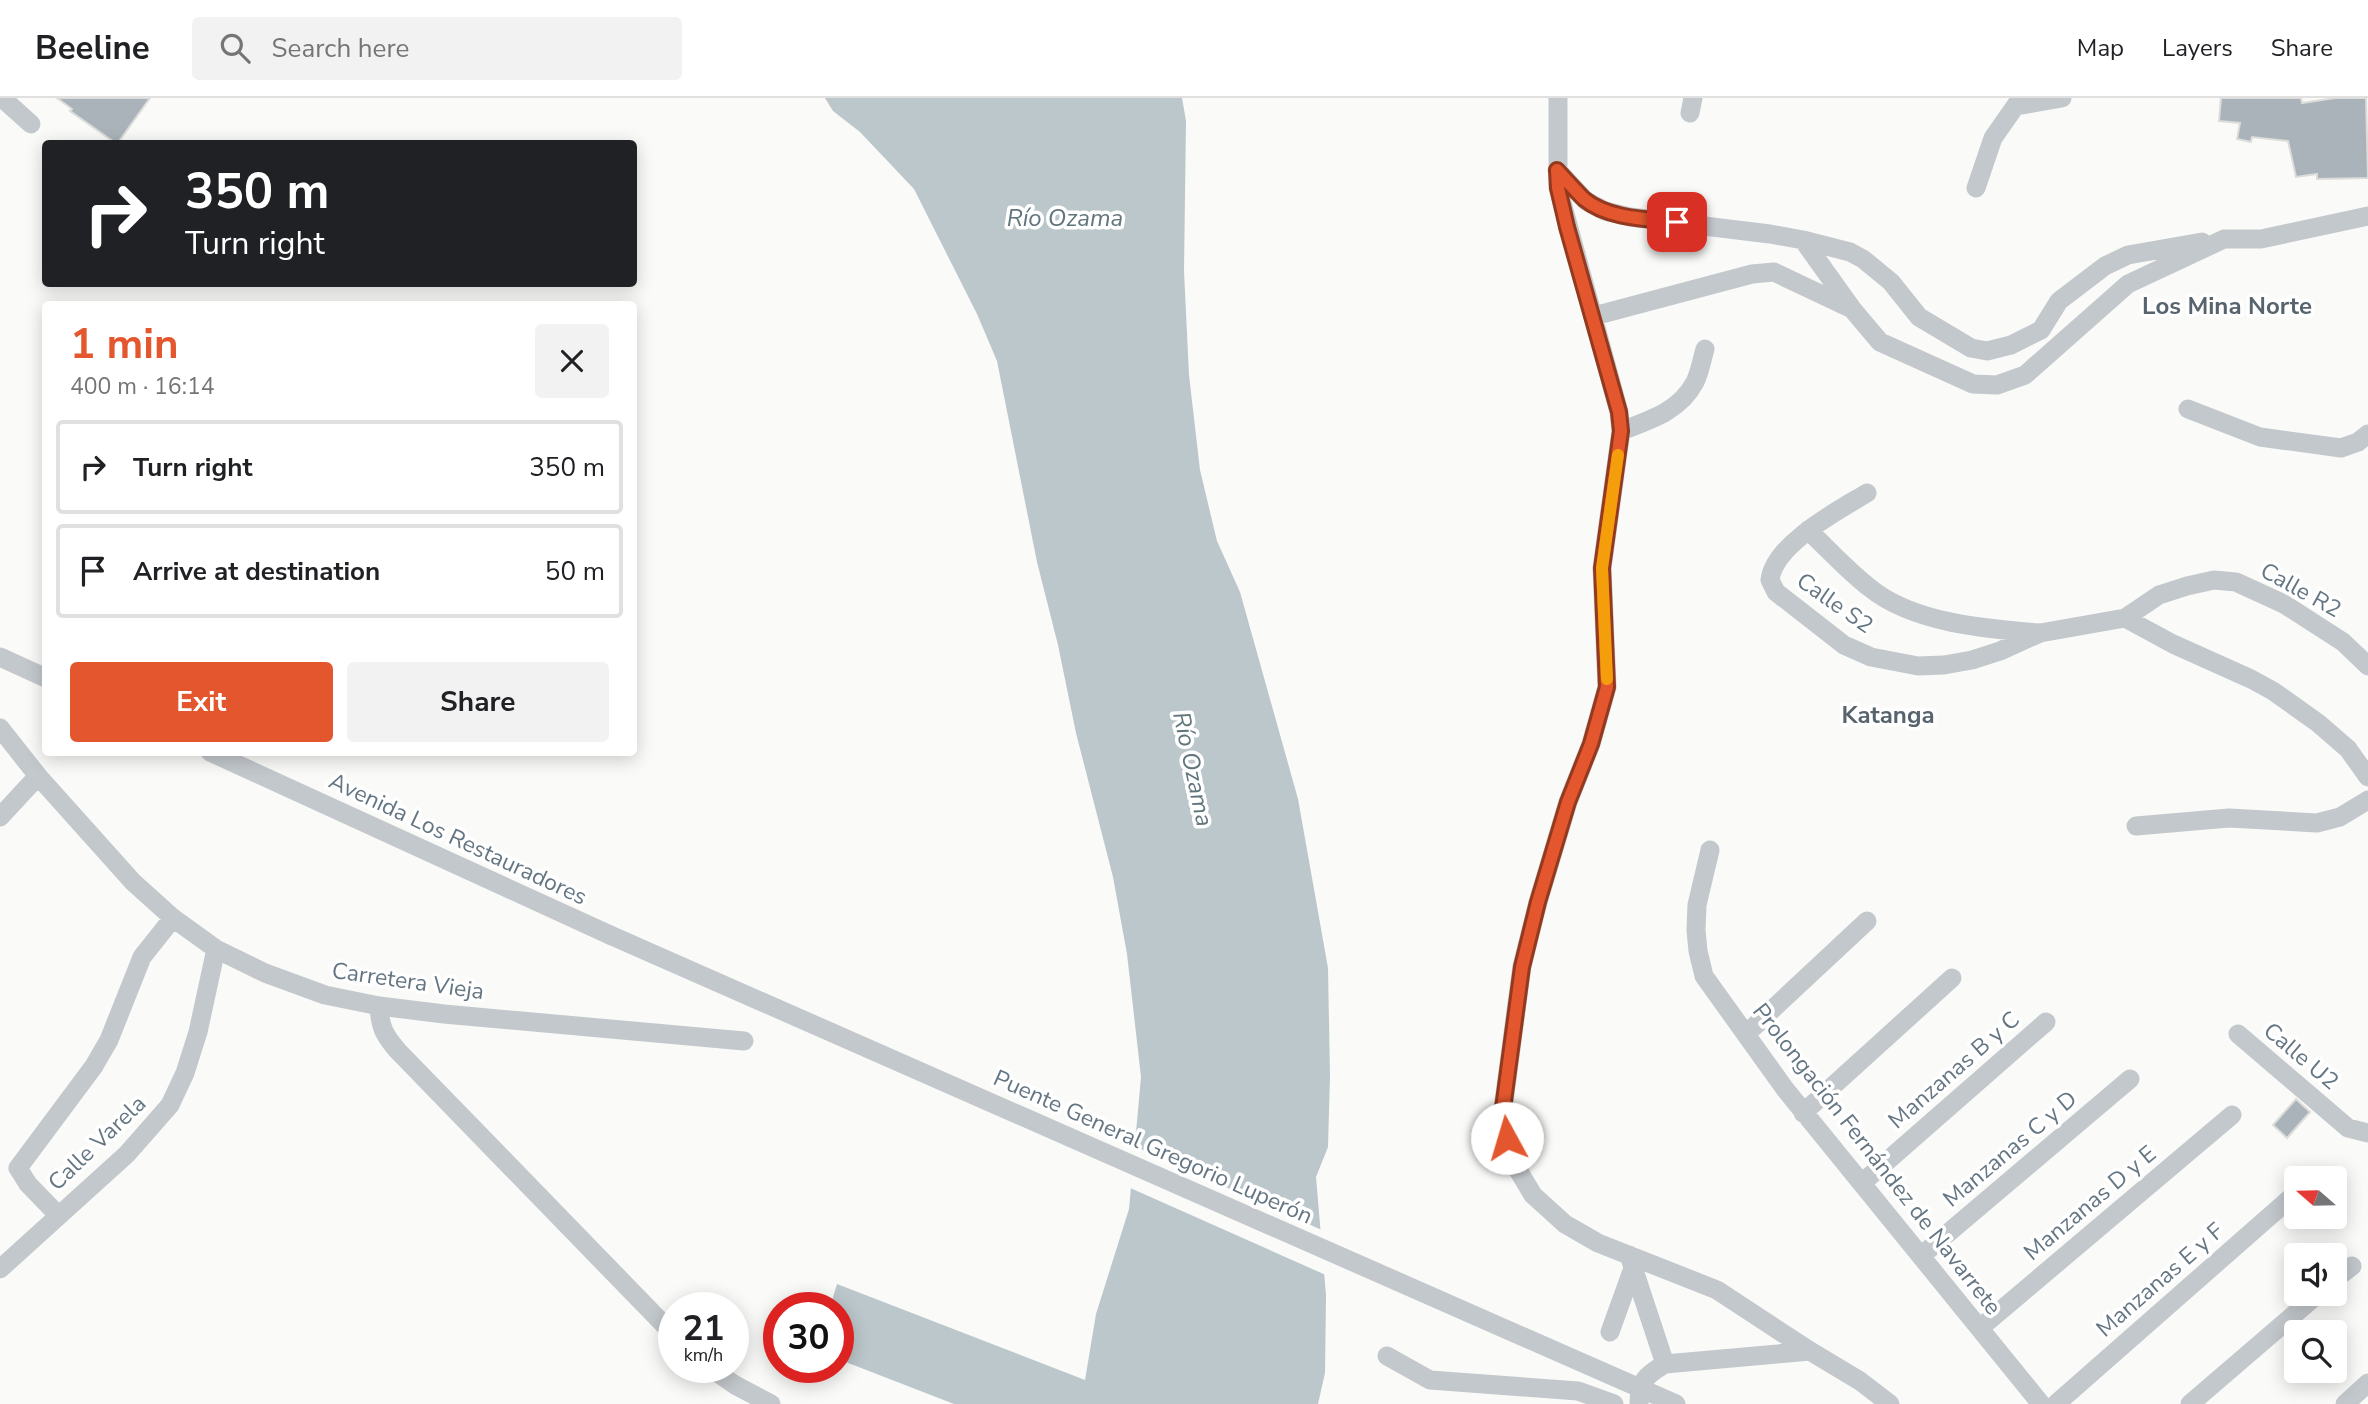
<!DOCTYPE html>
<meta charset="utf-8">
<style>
body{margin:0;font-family:"Nunito Sans",sans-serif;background:#f2f2f2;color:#202124;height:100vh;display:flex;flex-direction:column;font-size:26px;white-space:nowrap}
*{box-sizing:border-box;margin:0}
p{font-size:23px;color:#757577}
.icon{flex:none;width:38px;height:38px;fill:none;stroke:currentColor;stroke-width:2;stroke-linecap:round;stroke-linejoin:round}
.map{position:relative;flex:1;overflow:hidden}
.side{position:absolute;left:42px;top:203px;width:595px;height:455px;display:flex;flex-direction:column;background:#fff;border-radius:7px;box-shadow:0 4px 18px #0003}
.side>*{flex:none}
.hud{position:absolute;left:42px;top:42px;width:595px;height:147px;border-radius:7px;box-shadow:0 4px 18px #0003;background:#202124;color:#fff;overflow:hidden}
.needle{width:46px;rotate:290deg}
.controls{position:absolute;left:2284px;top:1068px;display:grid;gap:14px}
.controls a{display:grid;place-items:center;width:63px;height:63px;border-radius:7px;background:#fff;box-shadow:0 4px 18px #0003;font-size:35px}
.speed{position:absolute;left:658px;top:1194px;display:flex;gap:14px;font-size:35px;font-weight:700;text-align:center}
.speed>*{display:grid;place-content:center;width:91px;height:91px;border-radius:50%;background:#fff;box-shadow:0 4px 18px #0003;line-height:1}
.speed small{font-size:18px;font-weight:400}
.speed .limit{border:10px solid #d22;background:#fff;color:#111}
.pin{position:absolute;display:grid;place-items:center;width:60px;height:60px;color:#fff;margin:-30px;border-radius:14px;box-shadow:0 4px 10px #0006}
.me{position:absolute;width:77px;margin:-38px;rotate:354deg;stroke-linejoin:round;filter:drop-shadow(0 0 5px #0008)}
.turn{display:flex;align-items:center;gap:24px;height:147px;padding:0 28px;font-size:32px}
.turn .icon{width:91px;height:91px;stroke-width:2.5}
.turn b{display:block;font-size:49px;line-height:60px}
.round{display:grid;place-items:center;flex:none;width:74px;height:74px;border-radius:7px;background:#f2f2f2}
.headline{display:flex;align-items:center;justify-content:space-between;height:119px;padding:0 28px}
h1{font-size:42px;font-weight:700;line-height:52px;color:#e4572e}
.action{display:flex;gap:14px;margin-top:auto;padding:14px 28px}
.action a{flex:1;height:80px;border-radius:7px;background:#e4572e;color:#fff;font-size:28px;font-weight:700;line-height:80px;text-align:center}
.action a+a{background:#f2f2f2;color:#202124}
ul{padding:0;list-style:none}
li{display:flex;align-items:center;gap:21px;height:94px;margin:0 14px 10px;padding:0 14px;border:4px solid #e0e0e0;border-radius:7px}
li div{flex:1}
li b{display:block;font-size:26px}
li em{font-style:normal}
header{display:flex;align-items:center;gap:42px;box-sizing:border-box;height:98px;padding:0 35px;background:#fff;border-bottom:2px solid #e0e0e0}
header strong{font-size:33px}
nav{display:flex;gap:38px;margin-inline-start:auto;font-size:24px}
.search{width:490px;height:63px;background:#f2f2f2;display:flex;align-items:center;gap:18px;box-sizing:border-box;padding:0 24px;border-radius:7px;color:#757577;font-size:26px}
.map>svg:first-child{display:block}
.water{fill:#bbc7cb}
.pier{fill:#fafaf8}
.building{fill:#aab3b9;stroke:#dcdcda;stroke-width:2}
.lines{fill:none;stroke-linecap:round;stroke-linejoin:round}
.minor{stroke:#c3c8cc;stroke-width:19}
.minor-bridge{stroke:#c3c8cc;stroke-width:19}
.route-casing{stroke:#94391e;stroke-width:18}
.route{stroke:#e4572e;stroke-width:12}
.slow{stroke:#f59e0b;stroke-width:12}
.labels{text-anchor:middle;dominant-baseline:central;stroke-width:7;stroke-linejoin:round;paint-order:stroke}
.street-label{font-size:23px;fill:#657683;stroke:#fff}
.water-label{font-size:24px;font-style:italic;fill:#60757c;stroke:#fff}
.neighbourhood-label{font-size:24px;font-weight:bold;fill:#57646e;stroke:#fff}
</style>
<header>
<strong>Beeline</strong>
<div class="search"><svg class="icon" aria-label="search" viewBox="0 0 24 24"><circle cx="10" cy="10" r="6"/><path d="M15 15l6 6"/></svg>Search here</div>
<nav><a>Map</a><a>Layers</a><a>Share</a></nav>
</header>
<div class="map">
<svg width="2368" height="1306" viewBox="0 0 2368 1306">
<rect width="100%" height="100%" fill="#fafaf8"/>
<path class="water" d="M825 0H1182L1186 23 1184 173 1189 277 1200 372 1217 443 1240 494 1298 701 1328 870 1330 978 1328 1049 1316 1079 1326 1197 1325 1275 1318 1306H954L838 1261V1209H830L837 1186 1085 1282 1096 1216 1129 1111 1141 979 1127 856 1113 779 1076 635 1058 547 1037 464 997 263 977 216 914 91 860 34 833 13Z"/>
<path class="pier" d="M1132 1047 1324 1133 1328 1178 1128 1089Z"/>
<path class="building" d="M57 0H150L117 46 70 13 72 11Z
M2221 0H2301L2302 5 2335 0H2366L2368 80 2317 81V76L2296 79 2288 43 2252 39 2251 44 2237 41 2240 25 2219 23Z
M2296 1001 2310 1014 2287 1040 2273 1027Z"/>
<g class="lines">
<path class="minor" d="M2 0 31 26
M1558 0V90L1619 314 1621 333 1602 470 1607 589 1591 646 1568 704 1538 804 1522 868 1502 1018 1512 1062 1533 1097 1565 1126 1598 1145 1717 1192 1810 1253 1860 1283 1890 1306
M2016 8 2062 0
M1690 15 1693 0
M1557 72 1586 103 1605 113 1630 119 1770 136 1803 142 1853 212 1880 244 1973 286 1997 287 2025 277 2128 186 2224 141H2261L2368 118
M1976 90 1993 40 2021 0
M1803 142 1850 154 1863 161 1891 184 1919 219 1971 250 1987 253 2011 247 2041 232 2059 203 2105 168 2128 157 2202 144
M1594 218 1752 176 1774 174 1852 211
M2188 311 2260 339 2341 350 2358 344 2368 336
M1621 333C1650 322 1680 313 1695 284 1700 274 1702 261 1705 251
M1867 395C1839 412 1774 446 1770 482L1776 494 1844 547 1871 559 1918 568 1944 567 1972 562 2000 553 2040 535 2125 520 2159 497 2187 488 2214 482 2236 484 2284 506 2343 544 2368 568
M1808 432C1828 451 1848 473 1870 490 1913 525 1986 531 2039 535
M2125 520 2173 546 2251 581 2273 593 2318 625 2348 651 2368 679
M0 559 46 580
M0 630 38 678 133 784 173 820 216 851 265 875 325 897 379 908 444 916 744 943
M210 654 610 837
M0 719 38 678
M2136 728 2229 720 2317 725 2340 719 2368 702
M1710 752 1697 807 1696 832 1698 853 1704 878 1785 991 2041 1306
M379 908C380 929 384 937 398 953L674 1237
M1746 936 1867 823
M2238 936 2348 1030 2368 1035
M1803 1015 1952 880
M1862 1085 2046 924
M58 1117 28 1086 18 1070 94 968 109 942 142 859 173 820
M1629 1157 1665 1266
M1921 1158 2130 981
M0 1171 127 1056 170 1007 185 975 198 934 216 851
M2334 1182 2352 1168
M1980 1230 2232 1017
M1610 1234 1632 1173
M1387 1258 1430 1282 1578 1293 1614 1306
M709 1269 735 1287 771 1306
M1639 1306C1639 1283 1646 1277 1665 1266L1810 1253
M2056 1306 2296 1095
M2190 1306 2319 1195
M2345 1306 2368 1285"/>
<path class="minor-bridge" d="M610 837 1676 1306"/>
</g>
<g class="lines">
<defs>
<path id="route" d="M1507 1040 1502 1018 1522 869 1538 804 1568 704 1591 646 1607 589 1602 470 1621 333 1619 314 1567 129 1558 90 1557 72C1566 82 1575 92 1584 101 1608 121 1647 121 1677 124"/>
</defs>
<use href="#route" class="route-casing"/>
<use href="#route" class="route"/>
<path class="slow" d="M1607 581 1602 470 1618 357"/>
</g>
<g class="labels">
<g class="street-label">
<text transform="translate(2301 492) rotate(29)">Calle R2</text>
<text transform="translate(1835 505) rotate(35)">Calle S2</text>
<text transform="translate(458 741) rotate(25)">Avenida Los Restauradores</text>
<text transform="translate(408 883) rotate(8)">Carretera Vieja</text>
<text transform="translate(2301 958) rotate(40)">Calle U2</text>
<text transform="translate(1954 972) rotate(-41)">Manzanas B y C</text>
<text transform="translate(97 1045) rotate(-44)">Calle Varela</text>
<text transform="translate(1153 1049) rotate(24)">Puente General Gregorio Luperón</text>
<text transform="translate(2010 1051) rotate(-40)">Manzanas C y D</text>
<text transform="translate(1877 1061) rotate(52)">Prolongación Fernández de Navarrete</text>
<text transform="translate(2090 1105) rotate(-40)">Manzanas D y E</text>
<text transform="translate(2160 1182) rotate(-41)">Manzanas E y F</text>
</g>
<g class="water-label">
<text x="1065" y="120">Río Ozama</text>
<text transform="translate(1193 671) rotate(78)">Río Ozama</text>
</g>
<g class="neighbourhood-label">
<text x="2227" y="208">Los Mina Norte</text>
<text x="1888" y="617">Katanga</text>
</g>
</g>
</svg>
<div class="controls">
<a><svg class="needle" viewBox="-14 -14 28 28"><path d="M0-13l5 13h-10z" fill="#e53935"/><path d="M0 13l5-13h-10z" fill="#757577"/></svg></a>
<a><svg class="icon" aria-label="sound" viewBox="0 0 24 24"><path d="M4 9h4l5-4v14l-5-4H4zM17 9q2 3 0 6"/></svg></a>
<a><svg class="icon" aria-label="search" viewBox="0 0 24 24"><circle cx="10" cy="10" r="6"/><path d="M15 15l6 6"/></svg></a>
</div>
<div class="speed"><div>21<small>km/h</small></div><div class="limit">30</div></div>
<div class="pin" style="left:1677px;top:124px;background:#d93025"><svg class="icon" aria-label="arrive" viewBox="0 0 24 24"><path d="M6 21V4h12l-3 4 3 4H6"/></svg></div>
<svg class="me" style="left:1507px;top:1040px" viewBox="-20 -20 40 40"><circle r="19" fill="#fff"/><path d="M0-13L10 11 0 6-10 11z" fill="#e4572e"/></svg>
<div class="hud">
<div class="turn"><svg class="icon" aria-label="right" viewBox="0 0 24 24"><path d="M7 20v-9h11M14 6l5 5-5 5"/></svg><div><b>350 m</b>Turn right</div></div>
</div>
<section class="side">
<div class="headline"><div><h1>1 min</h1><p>400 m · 16:14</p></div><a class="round"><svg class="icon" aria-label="close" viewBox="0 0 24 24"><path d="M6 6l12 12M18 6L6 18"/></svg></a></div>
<ul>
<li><svg class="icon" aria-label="right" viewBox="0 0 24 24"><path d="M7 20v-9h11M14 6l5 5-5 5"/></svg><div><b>Turn right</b></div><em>350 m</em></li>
<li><svg class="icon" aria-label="arrive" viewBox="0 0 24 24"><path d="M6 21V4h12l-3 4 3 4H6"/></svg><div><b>Arrive at destination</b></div><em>50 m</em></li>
</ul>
<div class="action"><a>Exit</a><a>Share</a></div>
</section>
</div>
